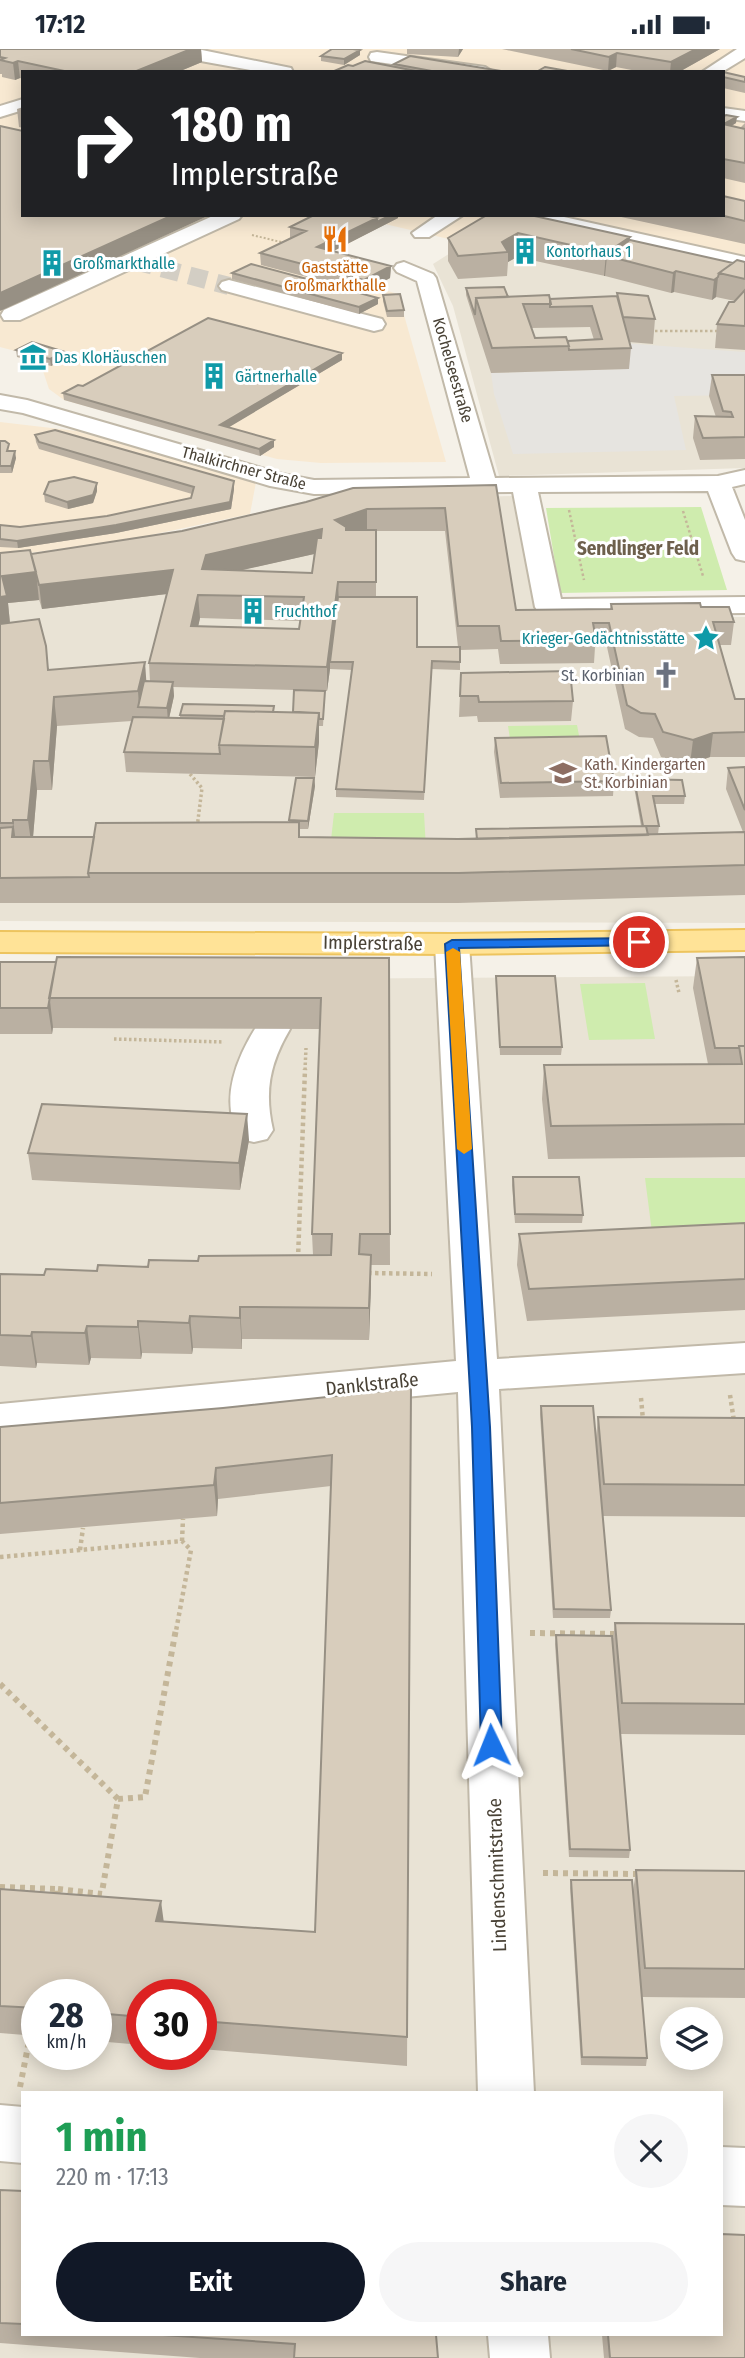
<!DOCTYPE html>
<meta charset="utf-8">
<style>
body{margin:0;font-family:"Fira Sans Condensed",sans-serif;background:#f6f6f7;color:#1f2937;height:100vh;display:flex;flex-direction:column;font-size:26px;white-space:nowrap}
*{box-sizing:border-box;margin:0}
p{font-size:23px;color:#747a83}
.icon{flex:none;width:38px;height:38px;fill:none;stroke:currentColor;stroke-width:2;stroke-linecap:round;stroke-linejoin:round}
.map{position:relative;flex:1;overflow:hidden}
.details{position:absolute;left:21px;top:2042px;width:702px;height:245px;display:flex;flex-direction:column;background:#fff;border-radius:0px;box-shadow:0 4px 18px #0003}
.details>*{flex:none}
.banner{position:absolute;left:21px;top:21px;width:704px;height:147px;border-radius:0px;box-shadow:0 4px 18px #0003;background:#202124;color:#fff;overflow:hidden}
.buttons{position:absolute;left:660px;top:1958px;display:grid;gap:14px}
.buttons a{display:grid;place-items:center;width:63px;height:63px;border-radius:50%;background:#fff;box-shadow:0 4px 18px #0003;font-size:35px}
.speed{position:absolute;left:21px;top:1930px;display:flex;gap:14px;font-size:35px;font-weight:700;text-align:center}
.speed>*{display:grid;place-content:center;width:91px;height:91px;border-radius:50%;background:#fff;box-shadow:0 4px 18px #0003;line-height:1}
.speed small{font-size:18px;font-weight:400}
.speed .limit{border:10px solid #d22;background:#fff;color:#111}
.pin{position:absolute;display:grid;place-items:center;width:60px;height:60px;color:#fff;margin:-30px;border:4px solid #fff;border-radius:50%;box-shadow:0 2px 7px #0007}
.me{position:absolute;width:77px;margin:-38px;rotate:358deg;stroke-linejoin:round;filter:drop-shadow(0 0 5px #0008)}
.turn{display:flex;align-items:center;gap:24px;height:147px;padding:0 35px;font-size:32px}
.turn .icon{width:91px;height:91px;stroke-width:2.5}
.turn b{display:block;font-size:49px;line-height:60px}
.round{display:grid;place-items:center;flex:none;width:74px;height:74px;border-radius:37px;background:#f6f6f7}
.overview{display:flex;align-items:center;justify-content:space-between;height:119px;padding:0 35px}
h1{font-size:42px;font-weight:700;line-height:52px;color:#1e9e55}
.action{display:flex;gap:14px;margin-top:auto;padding:14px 35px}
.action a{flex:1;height:80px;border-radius:42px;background:#111827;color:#fff;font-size:28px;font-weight:700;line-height:80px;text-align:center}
.action a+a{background:#f6f6f7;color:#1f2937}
.status{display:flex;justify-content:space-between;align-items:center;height:49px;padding:0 35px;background:#fff;direction:ltr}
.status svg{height:19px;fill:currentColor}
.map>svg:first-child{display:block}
.residential{fill:#e9e3d5;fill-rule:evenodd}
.commercial{fill:#f8e9d2;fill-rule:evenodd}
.green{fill:#cfecae}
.parking{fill:#e6e4e0}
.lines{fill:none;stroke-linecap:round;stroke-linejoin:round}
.minor-tunnel{stroke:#d3cec4;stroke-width:18;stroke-dasharray:18 10;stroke-linecap:butt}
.minor-casing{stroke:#c1b9a9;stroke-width:4}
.major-casing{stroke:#edc45e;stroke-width:4}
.path-far4{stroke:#c4b699;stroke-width:2;stroke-dasharray:2 2;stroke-linecap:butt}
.path-far3{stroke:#c4b699;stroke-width:2.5;stroke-dasharray:2.5 2.5;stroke-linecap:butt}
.path-far2{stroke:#c4b699;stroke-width:3.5;stroke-dasharray:2.5 2.5;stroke-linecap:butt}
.path-far1{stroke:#c4b699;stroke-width:4.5;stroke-dasharray:3.5 3.5;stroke-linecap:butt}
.path{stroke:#c4b699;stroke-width:6;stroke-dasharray:5 5;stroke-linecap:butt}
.minor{fill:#fff;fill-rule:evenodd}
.major{fill:#ffe397;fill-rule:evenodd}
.wall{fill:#bab0a2;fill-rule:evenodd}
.shaded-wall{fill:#979084}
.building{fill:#d8cdbc;stroke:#979084;stroke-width:2;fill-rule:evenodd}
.route{fill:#1a73e8;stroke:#114b97;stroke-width:2}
.slow{fill:#f59e0b}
.labels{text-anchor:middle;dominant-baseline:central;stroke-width:6;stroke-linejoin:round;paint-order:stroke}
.far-culture-label{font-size:16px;fill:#0d838f;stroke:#fff;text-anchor:start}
.far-food-label{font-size:16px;fill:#c56008;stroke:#fff}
.far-street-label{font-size:16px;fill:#494236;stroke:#fff}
.far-worship-label{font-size:16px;fill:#5b616d;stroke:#fff;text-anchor:end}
.far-education-label{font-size:16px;fill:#785e54;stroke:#fff;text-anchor:start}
.far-quarter-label{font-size:19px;font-weight:bold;fill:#6d604c;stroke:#fff}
.street-label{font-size:19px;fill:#494236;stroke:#fff}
</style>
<div class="status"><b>17:12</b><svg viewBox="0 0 49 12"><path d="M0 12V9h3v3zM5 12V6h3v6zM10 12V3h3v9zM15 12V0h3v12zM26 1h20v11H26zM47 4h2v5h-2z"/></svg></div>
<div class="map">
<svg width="745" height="2309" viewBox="0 0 745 2309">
<rect width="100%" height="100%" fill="#f5f1e8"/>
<path class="residential" d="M466 194 745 223V419L499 427 453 257 433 215Z
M512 447 537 569 745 568V874L0 872V522L352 452Z
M745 927V2309H0V932ZM37 1946H96V2006H37ZM142 1946H201V2006H142ZM672 1970H710V2009H672ZM23 2044H721V2286H23Z"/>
<path class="commercial" d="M0 0H745V223L474 196 385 175 319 210 390 229 374 238 398 245 446 413 321 414 277 410 64 351 49 340 43 322 47 316 17 308 23 304 0 298ZM23 23H723V166H23Z
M0 373 77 382 256 433 250 465 132 490 0 508Z"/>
<path class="green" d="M701 458 727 541 560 544 546 459Z
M577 676 581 697 510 690 508 677Z
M334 764H424L426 800H330Z
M645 934 655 990 589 991 580 935Z
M645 1129H745V1191H653Z"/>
<path class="parking" d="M622 294 745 303V346L674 347 686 401 513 405 494 345 491 324 628 320Z"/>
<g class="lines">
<path class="minor-tunnel" d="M135 212 229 237"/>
<defs>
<path id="minor" d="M154 0H197L291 19 293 23H261L162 5Z
M737 0H745V9L722 23H702Z
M377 3 485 18 493 23H447L371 12 369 8 371 4Z
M23 50V61L0 68V57Z
M723 59 745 62V72L723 69Z
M215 166H242L239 170 20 271H4L1 266 4 261Z
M438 166H463L429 188H415L412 184Z
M517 166H555L745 208V220L527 172Z
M404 213 433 225 436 229 495 429 718 427 745 421V435L732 438 745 471V512L736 510 732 504 708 442 538 443 561 550 745 548V564L549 566 539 564 535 558 513 443 314 445 270 437 23 364 0 360V346L27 351 282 425 314 431 470 429 417 232 397 223 394 219 397 215Z
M229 231 382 270 385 275 382 280 374 282 222 241 219 237 222 233Z
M452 885 464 888 469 895 497 1310 745 1294V1324L499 1340 534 2044H478L458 1343 0 1387V1355L456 1312 435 895 440 888Z
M272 969 284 972 290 980C270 1014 264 1042 273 1081L267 1090 254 1093 241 1090C217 1052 238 1005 260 972Z
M0 2056 23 2058V2114L0 2112Z
M721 2098 745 2099V2157L721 2156Z
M488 2286H548L550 2309H490Z"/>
<path id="major" d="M745 881V901L452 905 0 903V883L452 885Z"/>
</defs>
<use href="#minor" class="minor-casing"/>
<use href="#major" class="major-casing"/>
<path class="path-far4" d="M252 186 285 194"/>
<path class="path-far3" d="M650 282H721
M569 461 584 531
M683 462 703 527"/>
<path class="path-far2" d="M190 725 202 739 197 779
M676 931 679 944
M114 990 224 993
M305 1021 306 999"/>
<path class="path-far1" d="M298 1210 305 1020
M368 1224 432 1225
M730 1346 734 1372
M641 1349 643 1371
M182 1492 183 1470
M80 1501 83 1479
M0 1508 182 1492 191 1501 176 1582"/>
<path class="path" d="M530 1584 620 1585
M0 1635 118 1750 102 1843
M118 1750 145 1748 176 1580
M543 1824 639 1825
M0 1838 58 1840 57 1848
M58 1840 102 1845
M20 2038 30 1987"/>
<use href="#minor" class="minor"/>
<use href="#major" class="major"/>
</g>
<path class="wall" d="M0 0H201L202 13 178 23H23V30L20 29 15 31 2 28V25H0Z
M407 0H463L458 8 407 5Z
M502 0H720L679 23H642L616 18 608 22Z
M360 6 344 16 321 12V7Z
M394 15 501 23H332L353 17H394Z
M723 23 745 28V44L723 39Z
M23 58V79L19 78 17 60Z
M723 68 736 74 731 77 740 79 745 74V134L723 129Z
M745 152V195L612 166H723Z
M487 166 630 191 733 214 745 213V301L715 299 717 275 735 252 716 248 712 251 674 243 671 244 605 227 517 208 508 213 507 227 458 230 448 212V189Z
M398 169 333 202 391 217 390 229 364 243 261 216 260 204 290 189V178Z
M232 224 378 255 359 265 232 230Z
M466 239 508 248 550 250 617 247V244L655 270 653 295 629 293 631 299 629 320 491 324 466 246ZM590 278 594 291 568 292 535 289 531 279Z
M383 246 404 261V268H387L383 252Z
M16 301 65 303 66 309 51 317 17 308Z
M342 304V311L228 378 274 398 260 407 64 351 63 344 83 337Z
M712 326H745V410L700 411 693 389 695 367 716 368 709 347Z
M35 386 234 432V440L231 460 116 484 18 499 0 498V476L20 478 107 467 191 449 192 445 39 400 36 393Z
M0 392 16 409 12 424H0Z
M97 434V442L93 454 68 460 45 453 44 445Z
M496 436 516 561 610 560 611 555 701 558 734 573 731 596H720L735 650H745V708H710L690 715 661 708 653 689 639 688 625 680 607 598H595L594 614 500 615 498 600 460 601V621L431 620 424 751 336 748V740L352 621 330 620 327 642H325L323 677H319V693L315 728 126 723 124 703 132 672 57 677 52 741H37L33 788H94L289 773V771L314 729 315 737 308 780H299V789L476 790V780L641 777 634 738V730L685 747 684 755H654L659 777 658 785 648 786 743 783 726 740 728 719 745 718V846L458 854H0V504L31 505ZM376 482H445L458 598H417L376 548ZM314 505 312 524 241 521 250 519ZM167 545 149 614 150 632 49 620 10 574 8 554 39 551 38 547 42 560ZM200 569 301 572 299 580 198 577ZM173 638 294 641 293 663H274V657L180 666V669H169L174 647Z
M461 624 573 652 571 672 478 673 477 667 459 668Z
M495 689 614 732 613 747 500 749 494 703Z
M745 908V1108L548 1110 542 1050 544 1016 708 1015 693 939 697 909Z
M389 909 390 1216H371L369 1291 242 1290V1300L193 1299 192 1305 142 1304 141 1310 91 1309 89 1316 37 1314 36 1319 0 1317V1225L44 1226 198 1212 313 1206 312 1185 320 980 53 979V978L52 985H0V913Z
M496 927 562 998 561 1006H500Z
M249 1091 240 1141 32 1131 28 1104Z
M513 1128 583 1166 582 1174H515L512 1136Z
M745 1174V1261L527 1272 517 1216 519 1185Z
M411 1339 407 2017 201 2000V1946H142V1996L96 1992V1946H37V1987L0 1984V1840L163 1872 315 1883 331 1437 218 1450 217 1467 0 1485V1378L223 1359Z
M541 1357 596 1389 598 1368 745 1369V1468L602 1467 611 1561 610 1569H553L540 1365Z
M615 1574 745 1575V1686L620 1685 630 1801 629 1809 569 1808 555 1595 556 1586 612 1597Z
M636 1821 745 1822V1949L642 1948 647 2009 646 2017 581 2016 570 1839 571 1831 633 1843Z
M0 2141 23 2142V2286H436L438 2309H200L0 2294Z
M602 2286H721L745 2309H604Z"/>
<path class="shaded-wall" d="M191 0H201L202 13 178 23H134Z
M459 0H463L458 8Z
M696 0H720L679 23H670L671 13Z
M360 1V6L344 16V10Z
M617 4 616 18 608 22 609 8Z
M18 12 20 29 15 31 13 14Z
M737 68 736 74 723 82V76Z
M173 166H210L0 262V244Z
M391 166H398V169L318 210 317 198 377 169Z
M518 184 517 208 508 213V203L502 193Z
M630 188 628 211 607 207 605 227H604L606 204Z
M391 217 390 229 364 243V231Z
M676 222 674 243 671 244 673 224Z
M718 228 716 248 712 251 714 231Z
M378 249V255L359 265V258Z
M65 303 66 309 51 317 50 310Z
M342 304V311L221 383 220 376Z
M274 391V398L260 407 259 400Z
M15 402 16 409 12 424 11 417Z
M234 432V440L231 460 116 484 18 499 17 492 230 453Z
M97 434V442L93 454 68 460 67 453Z
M367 460V482L347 490 335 471Z
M322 480 323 503 207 529 202 520 206 506Z
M173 521 175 544 42 560 39 536Z
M36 523 39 551 8 554 10 575 0 576V548L2 527Z
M338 533 339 556 330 613V620L327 642V618Z
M198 546 200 569 193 601 191 577Z
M145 613 147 642 139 658 138 642Z
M173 633 174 647 168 674 167 659Z
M54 648 57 677 52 741 49 712Z
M319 664V693L315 728V698Z
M713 684 710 708 690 715 693 691Z
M34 712 37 741 32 800 28 771Z
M314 729 315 737 308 780V772Z
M13 771 17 801 12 788Z
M50 952 53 978 52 985 48 959Z
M247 1065 249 1091 240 1141 239 1114Z
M371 1206V1237L369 1291V1259Z
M240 1258 242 1290V1300L240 1269Z
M190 1267 193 1299 192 1305 189 1274Z
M138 1272 142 1304 141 1310 138 1278Z
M87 1277 91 1309 89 1316 85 1284Z
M32 1283 37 1314 36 1319 31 1287Z
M216 1419 218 1450 217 1467 214 1436Z
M161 1852 165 1882 156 1872Z"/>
<path class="building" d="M0 0H191L134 23H69L18 12 13 14 0 11 5 9 0 8Z
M332 0H353L360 1 344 10 321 7Z
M571 0H696L671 13 617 4 609 8Z
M410 7 501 22 437 23 394 15Z
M365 12 421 23H332L348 16 353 17Z
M545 18 573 23 538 22Z
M723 23 745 28V33L723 28Z
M726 66 737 68 724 75H723V68Z
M723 75 745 80V114L723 110Z
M0 77 23 82V166H173L0 244Z
M723 147 745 152V172L720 166H723Z
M314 166H366L377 169 317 198 391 217 364 231 260 204 306 182 290 178Z
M366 166H391L377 173V169Z
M487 166H530L630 188 606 204 518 184 502 193 508 203 458 207 448 189Z
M630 191 733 214 719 224 718 228 714 231 676 222 673 224 607 207Z
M737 211 745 213V230L719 224Z
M251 215 378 249 359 258 232 224Z
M504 238 508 248 476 249 475 266 466 239Z
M745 241V277L717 275 729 253H734Z
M617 244 648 247 655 270 623 268Z
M400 245 404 261 387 262 383 246Z
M549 246 551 255H523L535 289 566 288 569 297 492 299 476 249Z
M617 247 631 299 569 301 568 292 602 290 592 257 550 258V250Z
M208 269 342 304 220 376 274 391 259 400 63 344 78 336 83 337Z
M32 293 65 303 50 310 16 301Z
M712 326H745V388L703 389 695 367 733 368 731 363 723 362Z
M55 381 234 432 230 453 116 476 17 492 0 490V476L20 478 107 467 191 449 194 438 39 393 35 386Z
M0 392H5L9 395 7 402H15L11 417H0Z
M74 428 97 434 93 446 67 453 44 445 49 433Z
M496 436 516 561 612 560 611 555 700 554 701 558H729L734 573H713L735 650H745V683L713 684 693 691 663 683 655 665 641 664 627 656 609 574H593L596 591 501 592 499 577H458L445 459 367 460 335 471 346 478V481H376V533H338L327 618 149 614 173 521 39 536 31 505 182 482 306 453 353 439ZM322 480 321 489H317L312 524 202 520 206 506ZM198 546 304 548 299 580 191 577Z
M30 501 36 523 2 527 7 547 0 548V504Z
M338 548H417V598H460V613L432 612 424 743 336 740 353 613H330Z
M39 570 46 597 48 621 145 613 138 642 54 648 49 712H34L28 771H13V774H0V575Z
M570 622 573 652 479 653 478 647H460L461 624Z
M144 632 173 633 167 659 138 658Z
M294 641 325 642 323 670H319V664L293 663Z
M183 655 274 657 273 663 225 662 224 667 180 666Z
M225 662 319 664 315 698 219 696Z
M133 668 224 670 219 696 220 705 124 703Z
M606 687 614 732 501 734 495 689Z
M745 718V761L728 719Z
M296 729H314L308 772 289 771Z
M634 730 682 731 685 747H653L659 777H643Z
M299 773V788L458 790 745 783V816L459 824H88L96 774Z
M646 777 648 786 477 790 476 780Z
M13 778 12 788H94L88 824 89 828 0 829V779Z
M57 908 389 909 390 1185H360L359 1205 371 1206 369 1259 240 1258V1269L190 1267 189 1274 138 1272V1278L87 1277 85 1284 32 1283 31 1287 0 1286V1225L44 1226 46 1220 97 1222 98 1216 148 1218 149 1211 198 1212 199 1207 331 1206 332 1185H312L321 949H49Z
M745 908V997H739V999H715L697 909Z
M0 913H56L48 959H0Z
M496 927H555L562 998H500Z
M739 997H745V1075L551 1077 544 1016 742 1015Z
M42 1055 247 1065 239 1114 28 1104Z
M513 1128H579L583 1166 515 1165Z
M745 1174V1230L529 1240 519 1185Z
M411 1339 407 1988 201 1972V1946H142V1968L96 1964V1946H37V1959L0 1957V1840L161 1852 156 1872 315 1883 332 1406 216 1419 214 1436 0 1454V1378L223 1359Z
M541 1357H593L611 1561 554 1560Z
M598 1368 745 1369V1436L604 1435Z
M615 1574 745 1575V1655L622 1654Z
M556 1586 612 1587 630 1801 570 1800Z
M636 1821 745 1822V1920L645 1919Z
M571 1831H632L647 2009 582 2008Z
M0 2141 23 2142V2275L0 2274Z
M721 2185 745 2186V2309H610L608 2286H721Z
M163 2286H436L438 2309H294L295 2295Z"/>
<path class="route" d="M639 889 644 890V896L459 899 490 1378 502 1696 499 1702 491 1704 484 1702 481 1696 472 1378 445 895 452 891Z"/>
<path class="slow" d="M453 899 460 903 472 1100 464 1105 457 1100 446 903Z"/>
<defs>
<symbol id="restaurant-bare" viewBox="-9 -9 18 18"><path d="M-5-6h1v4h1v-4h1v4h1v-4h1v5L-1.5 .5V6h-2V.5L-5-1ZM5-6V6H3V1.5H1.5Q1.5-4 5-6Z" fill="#e8710a" stroke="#fff" stroke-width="2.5" paint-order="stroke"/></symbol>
<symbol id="building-bare" viewBox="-9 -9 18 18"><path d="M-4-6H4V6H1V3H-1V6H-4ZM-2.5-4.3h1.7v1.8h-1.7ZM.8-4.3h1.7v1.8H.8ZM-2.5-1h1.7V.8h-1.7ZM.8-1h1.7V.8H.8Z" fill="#0f9aa8" stroke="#fff" stroke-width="2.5" paint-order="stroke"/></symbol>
<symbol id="museum-bare" viewBox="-9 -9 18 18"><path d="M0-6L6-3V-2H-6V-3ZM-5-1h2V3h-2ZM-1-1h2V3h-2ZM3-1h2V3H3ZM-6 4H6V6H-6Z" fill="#0f9aa8" stroke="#fff" stroke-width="2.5" paint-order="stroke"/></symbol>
<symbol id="sight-bare" viewBox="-9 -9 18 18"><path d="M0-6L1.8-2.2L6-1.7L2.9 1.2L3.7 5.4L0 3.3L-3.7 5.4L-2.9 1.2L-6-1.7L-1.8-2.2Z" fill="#0f9aa8" stroke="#fff" stroke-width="2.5" paint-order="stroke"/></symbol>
<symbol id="church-bare" viewBox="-9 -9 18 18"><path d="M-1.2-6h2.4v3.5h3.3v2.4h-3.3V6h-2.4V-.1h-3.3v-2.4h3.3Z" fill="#6b7280" stroke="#fff" stroke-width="2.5" paint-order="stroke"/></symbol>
<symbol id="school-bare" viewBox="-9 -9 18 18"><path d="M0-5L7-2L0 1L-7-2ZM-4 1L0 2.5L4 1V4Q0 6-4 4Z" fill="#8d6e63" stroke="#fff" stroke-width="2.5" paint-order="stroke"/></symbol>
</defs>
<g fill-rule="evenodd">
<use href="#restaurant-bare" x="316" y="171" width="38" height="38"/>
<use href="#building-bare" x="506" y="183" width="38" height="38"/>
<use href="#building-bare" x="33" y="195" width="38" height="38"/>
<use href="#museum-bare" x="14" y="289" width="38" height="38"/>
<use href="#building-bare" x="195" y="308" width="38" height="38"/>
<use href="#building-bare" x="234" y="543" width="38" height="38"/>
<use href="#sight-bare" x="687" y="570" width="38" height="38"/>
<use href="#church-bare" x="647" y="607" width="38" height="38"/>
<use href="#school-bare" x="544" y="705" width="38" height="38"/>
</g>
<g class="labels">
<g class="far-culture-label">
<text x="546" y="202">Kontorhaus 1</text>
<text x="73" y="214">Großmarkthalle</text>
<text x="54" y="308">Das KloHäuschen</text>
<text x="235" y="327">Gärtnerhalle</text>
<text x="274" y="562">Fruchthof</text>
<text x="685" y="589" text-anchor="end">Krieger-Gedächtnisstätte</text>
</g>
<g class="far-food-label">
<text x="335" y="218">Gaststätte<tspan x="335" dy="18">Großmarkthalle</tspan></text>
</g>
<g class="far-street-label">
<text transform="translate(453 321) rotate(74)">Kochelseestraße</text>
<text transform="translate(244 419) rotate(15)">Thalkirchner Straße</text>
</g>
<g class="far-worship-label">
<text x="645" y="626">St. Korbinian</text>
</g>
<g class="far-education-label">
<text x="584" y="715">Kath. Kindergarten<tspan x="584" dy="18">St. Korbinian</tspan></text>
</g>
<g class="far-quarter-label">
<text x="638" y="499">Sendlinger Feld</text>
</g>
<g class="street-label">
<text transform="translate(373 894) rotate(1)">Implerstraße</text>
<text transform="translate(372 1335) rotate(-6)">Danklstraße</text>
<text transform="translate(497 1826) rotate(-92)">Lindenschmitstraße</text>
</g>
</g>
</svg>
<div class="buttons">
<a><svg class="icon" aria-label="layers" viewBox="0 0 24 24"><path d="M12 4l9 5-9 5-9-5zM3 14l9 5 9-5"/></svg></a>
</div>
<div class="speed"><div>28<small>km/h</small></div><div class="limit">30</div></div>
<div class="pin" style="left:639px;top:893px;background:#d93025"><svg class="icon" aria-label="arrive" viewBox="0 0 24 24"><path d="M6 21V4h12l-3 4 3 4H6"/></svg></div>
<svg class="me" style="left:491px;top:1696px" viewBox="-20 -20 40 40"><path d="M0-17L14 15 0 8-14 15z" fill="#1a73e8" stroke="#fff" stroke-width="4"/></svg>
<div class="banner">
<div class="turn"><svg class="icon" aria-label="right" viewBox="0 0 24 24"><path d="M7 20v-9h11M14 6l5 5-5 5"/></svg><div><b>180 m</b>Implerstraße</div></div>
</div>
<section class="details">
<div class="overview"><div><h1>1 min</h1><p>220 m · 17:13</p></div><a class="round"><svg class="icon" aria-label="close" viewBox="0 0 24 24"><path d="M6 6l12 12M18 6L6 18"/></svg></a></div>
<div class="action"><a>Exit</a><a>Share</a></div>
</section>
</div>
